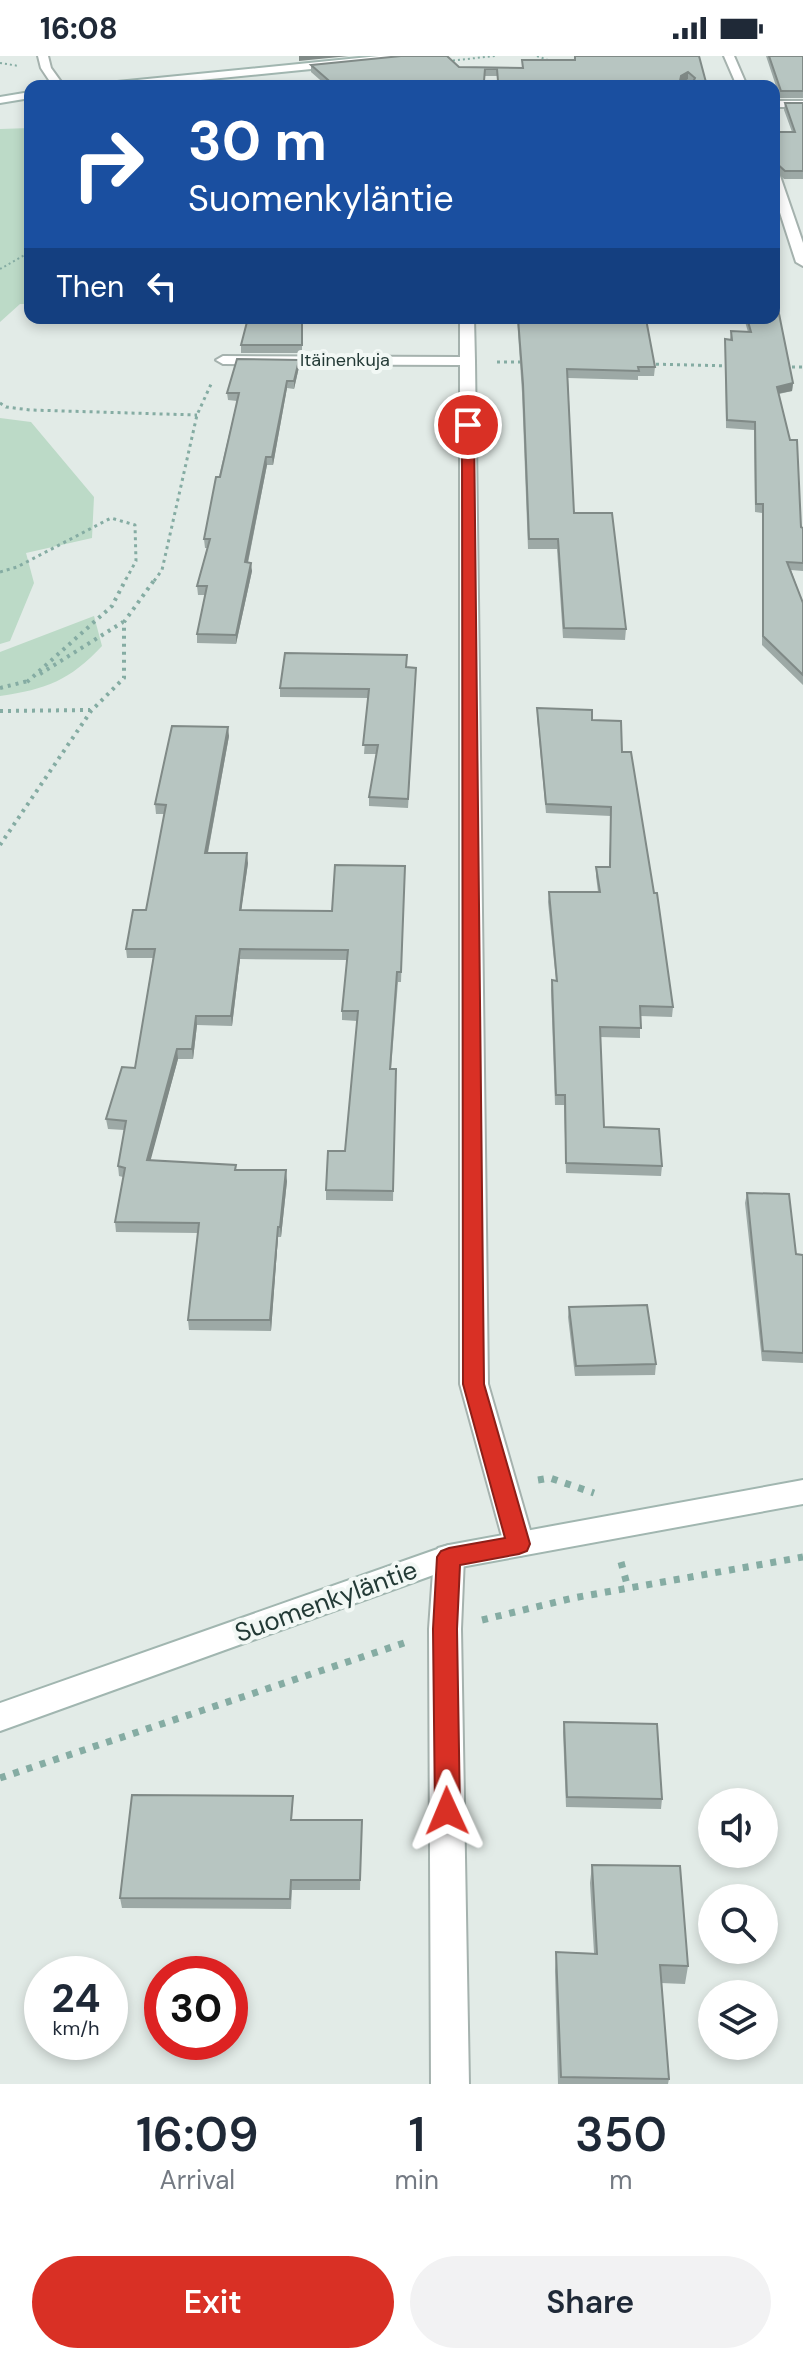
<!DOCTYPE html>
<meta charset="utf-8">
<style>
body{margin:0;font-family:"DM Sans",sans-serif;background:#f2f2f3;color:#1f2937;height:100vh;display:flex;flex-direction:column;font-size:30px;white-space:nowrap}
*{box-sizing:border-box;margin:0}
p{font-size:26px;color:#747a83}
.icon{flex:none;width:44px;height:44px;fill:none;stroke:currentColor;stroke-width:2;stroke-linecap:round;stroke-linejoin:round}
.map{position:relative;height:2028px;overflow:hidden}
.sheet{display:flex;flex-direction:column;background:#fff;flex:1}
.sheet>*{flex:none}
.hud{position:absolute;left:24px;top:24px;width:756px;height:244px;border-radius:16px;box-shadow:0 4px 12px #0003;background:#1a4fa0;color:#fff;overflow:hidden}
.buttons{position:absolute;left:698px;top:1732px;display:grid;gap:16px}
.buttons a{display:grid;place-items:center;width:80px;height:80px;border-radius:50%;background:#fff;box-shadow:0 4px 12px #0003;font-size:40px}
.speed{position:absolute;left:24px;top:1900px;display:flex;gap:16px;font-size:40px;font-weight:700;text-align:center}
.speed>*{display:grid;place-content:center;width:104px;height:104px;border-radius:50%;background:#fff;box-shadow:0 4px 12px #0003;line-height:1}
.speed small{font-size:20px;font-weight:400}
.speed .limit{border:12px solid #d22;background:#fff;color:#111}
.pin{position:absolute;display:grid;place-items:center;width:68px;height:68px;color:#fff;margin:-34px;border:4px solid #fff;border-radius:50%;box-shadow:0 2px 8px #0007}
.me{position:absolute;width:88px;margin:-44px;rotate:359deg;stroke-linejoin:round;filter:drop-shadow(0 0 6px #0008)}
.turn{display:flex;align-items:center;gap:28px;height:168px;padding:0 32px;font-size:36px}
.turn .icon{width:104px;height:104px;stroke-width:2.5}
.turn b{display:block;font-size:56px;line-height:68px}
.then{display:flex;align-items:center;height:76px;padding:0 32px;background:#0003;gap:16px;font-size:30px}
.eta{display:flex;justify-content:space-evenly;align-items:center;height:136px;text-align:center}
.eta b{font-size:48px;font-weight:600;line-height:56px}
.action{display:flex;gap:16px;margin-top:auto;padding:16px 32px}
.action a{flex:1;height:92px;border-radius:48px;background:#d93025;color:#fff;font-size:32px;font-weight:600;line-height:92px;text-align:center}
.action a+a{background:#f2f2f3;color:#1f2937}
.status{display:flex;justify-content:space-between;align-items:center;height:56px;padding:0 40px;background:#fff;direction:ltr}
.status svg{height:22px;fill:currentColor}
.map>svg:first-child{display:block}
.green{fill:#bcdac7}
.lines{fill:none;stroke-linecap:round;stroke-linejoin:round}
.street-casing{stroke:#a5b2ae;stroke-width:4}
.secondary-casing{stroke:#a1b6b0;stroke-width:4}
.path-far3{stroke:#85aca3;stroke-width:2;stroke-dasharray:2 3;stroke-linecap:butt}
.path-far2{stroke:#85aca3;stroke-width:3;stroke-dasharray:3 4;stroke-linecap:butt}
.path-far1{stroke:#85aca3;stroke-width:4;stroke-dasharray:3 5;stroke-linecap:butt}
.path{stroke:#85aca3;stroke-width:7;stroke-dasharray:6 8;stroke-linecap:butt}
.street{fill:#fff;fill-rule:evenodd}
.secondary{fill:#fff;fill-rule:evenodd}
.wall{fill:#9da9a6;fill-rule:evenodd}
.shaded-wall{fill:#808a87}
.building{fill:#b7c5c1;stroke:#808a87;stroke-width:2;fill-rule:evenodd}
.route{fill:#d93025;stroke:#8d1f18;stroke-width:2}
.labels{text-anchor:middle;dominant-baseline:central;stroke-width:8;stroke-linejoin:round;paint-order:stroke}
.far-street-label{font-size:18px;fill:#233a36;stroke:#f2f8f5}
.near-street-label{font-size:26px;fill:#233a36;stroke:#f2f8f5}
</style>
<div class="status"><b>16:08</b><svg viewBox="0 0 49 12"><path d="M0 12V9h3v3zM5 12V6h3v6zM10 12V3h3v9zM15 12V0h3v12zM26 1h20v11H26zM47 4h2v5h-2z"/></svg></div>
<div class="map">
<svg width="803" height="2028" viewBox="0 0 803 2028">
<rect width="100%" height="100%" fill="#e2ebe7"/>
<path class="green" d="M30 72V248H20L0 266V73Z
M0 362 31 366 94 441 92 482 26 497 34 527 10 585 0 588Z
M94 560 102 590C69 625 47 633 0 640V596Z"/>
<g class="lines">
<defs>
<path id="street" d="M38 0H48L51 12 64 30H53L41 12Z
M724 0H734L747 30H737Z
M774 45H803V51H774Z
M774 116 780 120 803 187V210L796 206 774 138Z
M460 262H474L475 305 488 1328 534 1488 530 1497 519 1500 508 1497 504 1488 460 1328V309L223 308 216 304 223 300 460 301Z
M449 1489 460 1492 464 1501 461 1573 469 2028H431L429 1573 434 1501 438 1492Z"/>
<path id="secondary" d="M379 0H416L411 3 140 30H102L107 27Z
M30 36V42L0 47V41Z
M803 1424V1448L450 1513 0 1675V1647L449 1489Z"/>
</defs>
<use href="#street" class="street-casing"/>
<use href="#secondary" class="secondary-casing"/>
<path class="path-far3" d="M537 0 553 6
M448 5 495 0
M0 7 19 10
M0 213 30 196"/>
<path class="path-far2" d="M497 306H527
M649 308 731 310
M785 311H803
M0 347 6 351 30 354 197 359
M0 516 17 511 111 462 135 469 136 505 125 525
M154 525 162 514 197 359 212 326"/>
<path class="path-far1" d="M40 618 123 566
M27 626 112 550 126 523
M0 632 28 625
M0 655 90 654
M0 789 91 655 124 622V566L155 523"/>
<path class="path" d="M538 1424 550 1422 594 1437
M621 1506 628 1532
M482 1564 573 1542 803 1501
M0 1722 407 1586"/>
<use href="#street" class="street"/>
<use href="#secondary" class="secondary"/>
</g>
<path class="wall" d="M699 0 707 30H327L311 16V9L522 12V4H575ZM485 20H497L498 25H484Z
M766 0H803V42H780Z
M785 47H803V123H784L774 113V76H792L784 54Z
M302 262V297H241V289Z
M517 262 646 263 655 311 654 320H638V324L568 322 574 457 626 573 625 584 563 582 557 493H528L522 337Z
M744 262H774L793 327 792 335 779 338 801 471 803 472V515L791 514 803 547V629L762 589V457L755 456 754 374 726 372 725 283 730 284 731 275 748 276Z
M299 304V311L294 333 287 332 273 409H267L248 507 252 515 236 588 197 587V578L205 539H198L197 530 207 492H205L204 483 237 345 228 344 227 337Z
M407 611 416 612 408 752 369 750V741L376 698H364L368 642 280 641V632Z
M537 652 592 664 622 696 673 951 672 961 640 960V982L600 981 604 1071 662 1110 661 1120 566 1117 564 1049H555L551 934 552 924 556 925 548 846 549 836H598L596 820V811H609L611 760 546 757 537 661Z
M229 680 208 797 248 807 241 854 332 855 405 810 401 926H398L391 1013H396L393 1145 326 1144V1134L345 1095 357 965 342 964V955L347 904 240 903 232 970 197 969 193 1003H178L150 1104 236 1114 287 1125 281 1181H278L271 1275 189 1274 188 1264 198 1177 116 1176 115 1166 123 1121 119 1120 118 1110 124 1074 108 1073 106 1063 135 1012 153 902H127L126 893 146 854 165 758H156L155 748Z
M747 1137 796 1198 803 1199V1307L762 1305 745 1147Z
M569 1251 656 1308 655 1319 575 1320 568 1261Z
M564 1666 662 1743 661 1753 566 1751 563 1676Z
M293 1740 292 1764H362L360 1834H292L291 1853 122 1852 120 1842Z
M592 1809 688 1910 685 1928 661 1927 669 2023 668 2028H558L555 1915 556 1896 594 1897 590 1827Z"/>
<path class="shaded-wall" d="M299 0H349L299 5Z
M688 16V23L680 28 681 20Z
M299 304V311L294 333V325Z
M287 325V332L273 409 272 401Z
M793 327 792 335 776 338 777 331Z
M266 401 267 409 246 515 245 506Z
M251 507 252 515 236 588V579Z
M228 671 229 680 206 806 205 797Z
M247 797 248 807 240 864V854Z
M240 893V903L232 970 231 960Z
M196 960 197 969 193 1003 192 993Z
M177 993 178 1003 148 1114 147 1104Z
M286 1114 287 1125 281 1181 280 1171Z
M278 1171V1181L271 1275 270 1264Z"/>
<path class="building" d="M401 0H447L459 11 523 12 522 4H575V0H699L707 30H335L311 9ZM485 13H497L498 25H484ZM688 16 695 22 693 26 680 25 681 20Z
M769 0H803V35H781Z
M785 47H803V115H785L774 105V107V76H795Z
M774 233 793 327 777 331 790 384H797L801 471 803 472V507L787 506 803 547V619L763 580V448H756L755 366 727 364 725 283 732 284 731 275 751 276 747 262H774Z
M248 262H302V289H241Z
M518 262 646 263 655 311H638L639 315 567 313 574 457H612L626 573 564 572 558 483H529L523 328Z
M237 303 299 304 294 325H287L272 401H266L245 506 251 507 236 579 197 578 207 530H197L210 483H204L216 421H220L239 337H227Z
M285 597 407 599 406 611 416 612 408 743 369 741 378 689H363L369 633 280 632Z
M537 652 592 654V664L621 665 622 696H631L654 837H657L673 951 640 950 641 972 600 971 604 1071 659 1073 662 1110 566 1107 565 1039H556L552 924 557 925 549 836H600L596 811H610L611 751 546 748Z
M172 670 228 671 205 797H247L240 854 332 855 335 809 405 810 401 916H397L390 1013H396L393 1135 326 1134 328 1095H345L358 955H342L348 894 240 893 231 960H196L192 993H177L147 1104 236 1109 235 1114H286L280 1171H278L270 1264H188L199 1167 115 1166 125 1112 118 1110 126 1065 106 1063 122 1011 135 1012 155 893H126L133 854H146L166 749 155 748Z
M747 1137 789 1138 796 1198 803 1199V1297L763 1295Z
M647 1249 656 1308 576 1310 569 1251Z
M564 1666 657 1668 662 1743 567 1741Z
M132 1739 293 1740 291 1764H362L360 1824H291L290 1843 120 1842Z
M592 1809 680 1810 688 1910 660 1909 669 2023 561 2021 556 1896 597 1898Z"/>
<path class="route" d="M468 366 474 369 484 1328 530 1488 527 1495 519 1498 460 1509 457 1573 460 1755 456 1763 447 1767 438 1763 435 1755 433 1573 437 1501 441 1495 449 1492 505 1482 463 1328 462 369Z"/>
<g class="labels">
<g class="far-street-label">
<text x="345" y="304">Itäinenkuja</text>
</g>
<g class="near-street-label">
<text transform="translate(326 1545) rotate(-20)">Suomenkyläntie</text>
</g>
</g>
</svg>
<div class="buttons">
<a><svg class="icon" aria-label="sound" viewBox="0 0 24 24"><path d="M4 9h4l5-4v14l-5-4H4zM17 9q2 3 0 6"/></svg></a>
<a><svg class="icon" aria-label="search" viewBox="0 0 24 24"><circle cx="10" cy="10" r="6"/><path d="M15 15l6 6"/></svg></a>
<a><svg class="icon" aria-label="layers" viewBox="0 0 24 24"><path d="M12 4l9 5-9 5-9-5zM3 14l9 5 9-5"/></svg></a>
</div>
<div class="speed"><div>24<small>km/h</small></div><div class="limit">30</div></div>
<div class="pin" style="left:468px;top:369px;background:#d93025"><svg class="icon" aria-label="arrive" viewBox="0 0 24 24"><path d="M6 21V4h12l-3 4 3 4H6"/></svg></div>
<svg class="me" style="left:447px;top:1755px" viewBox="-20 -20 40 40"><path d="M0-17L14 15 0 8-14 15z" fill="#d93025" stroke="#fff" stroke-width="4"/></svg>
<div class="hud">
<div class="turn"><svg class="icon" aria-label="right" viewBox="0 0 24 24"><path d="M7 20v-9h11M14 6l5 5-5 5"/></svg><div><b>30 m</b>Suomenkyläntie</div></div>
<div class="then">Then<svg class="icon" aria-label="left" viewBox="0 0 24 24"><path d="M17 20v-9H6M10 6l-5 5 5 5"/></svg></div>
</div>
</div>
<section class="sheet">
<div class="eta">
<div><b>16:09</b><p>Arrival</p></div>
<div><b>1</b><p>min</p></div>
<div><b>350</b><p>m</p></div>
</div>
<div class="action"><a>Exit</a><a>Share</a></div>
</section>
